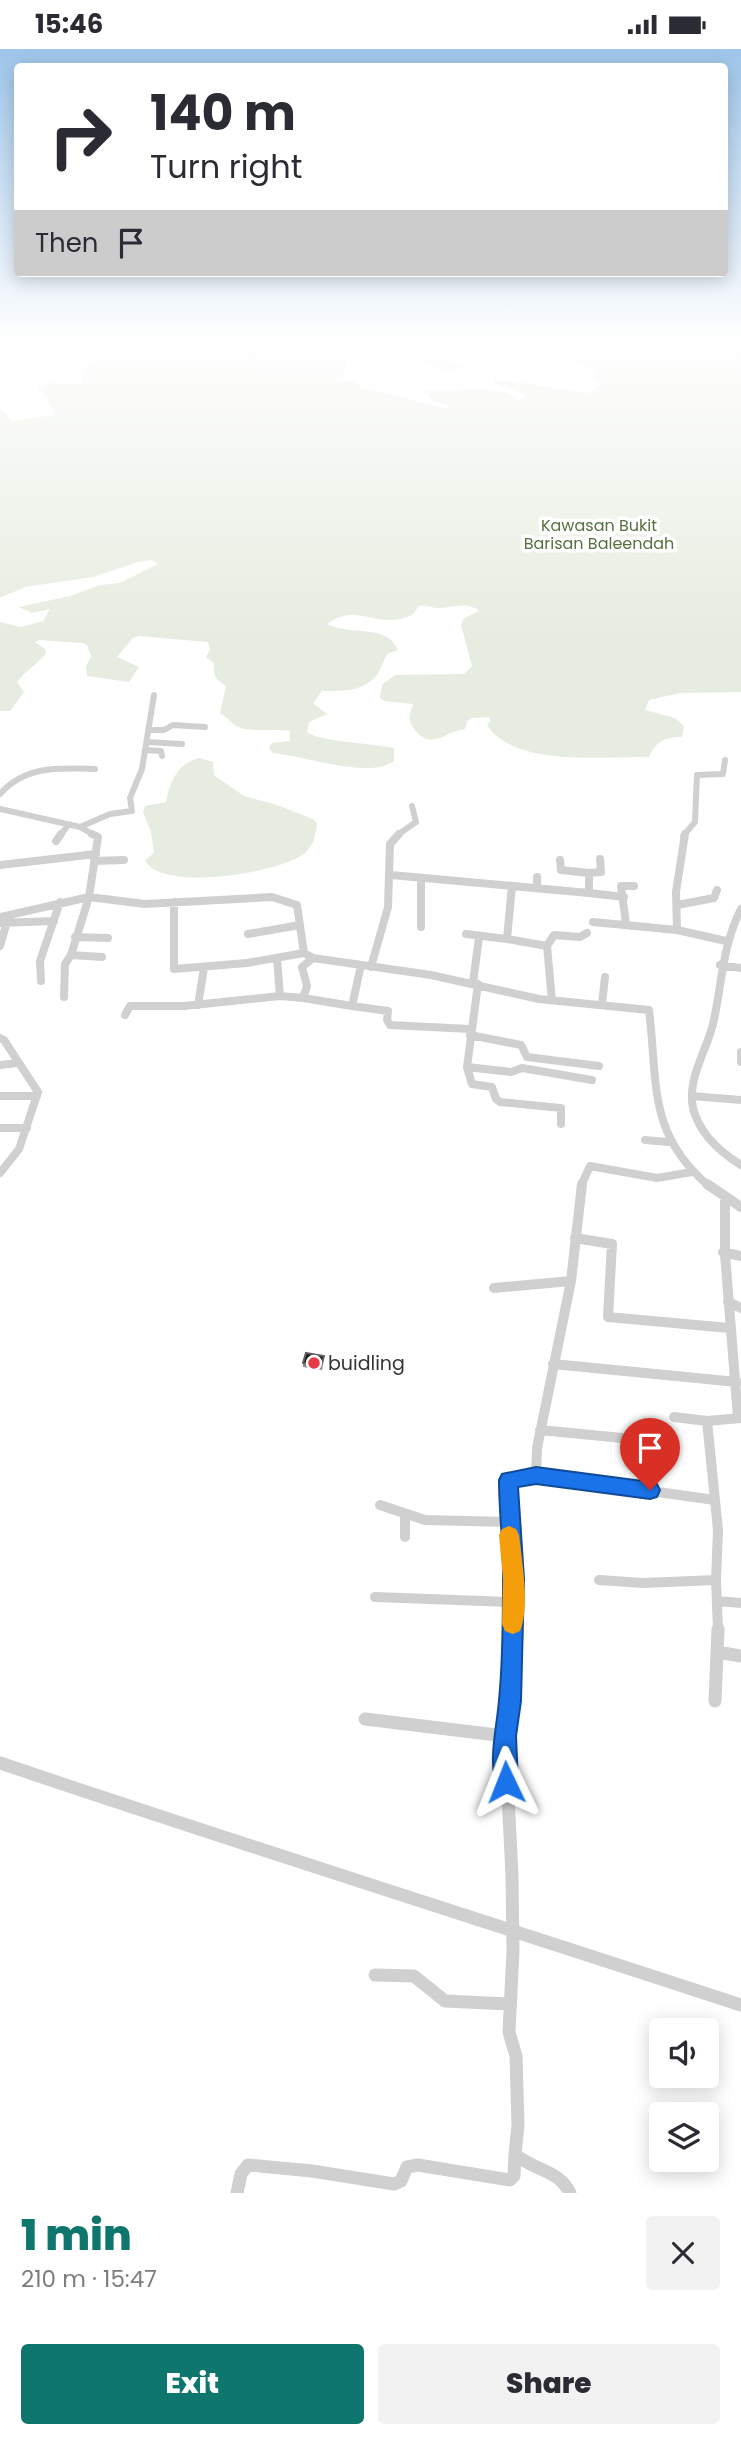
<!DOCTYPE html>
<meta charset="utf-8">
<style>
body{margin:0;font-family:Poppins,sans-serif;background:#f2f2f3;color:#2b2b33;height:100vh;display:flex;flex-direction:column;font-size:26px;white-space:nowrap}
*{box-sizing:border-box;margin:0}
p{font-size:23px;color:#7c7c81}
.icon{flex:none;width:38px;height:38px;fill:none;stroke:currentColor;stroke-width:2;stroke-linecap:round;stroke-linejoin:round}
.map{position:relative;height:2144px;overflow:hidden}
.details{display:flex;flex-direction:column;background:#fff;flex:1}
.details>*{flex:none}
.banner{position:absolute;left:14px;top:14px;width:714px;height:214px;border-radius:7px;box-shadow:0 4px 18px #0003;background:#fff;color:#2b2b33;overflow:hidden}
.controls{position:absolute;left:649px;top:1969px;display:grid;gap:14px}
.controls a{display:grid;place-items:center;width:70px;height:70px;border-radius:7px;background:#fff;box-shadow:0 4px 18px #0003;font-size:35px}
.pin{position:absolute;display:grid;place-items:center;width:60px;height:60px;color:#fff;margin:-72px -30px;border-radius:50% 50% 50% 0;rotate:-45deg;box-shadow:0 0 7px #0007}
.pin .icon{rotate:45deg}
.me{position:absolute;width:77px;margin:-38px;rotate:358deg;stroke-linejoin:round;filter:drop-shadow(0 0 5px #0008)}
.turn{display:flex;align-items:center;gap:24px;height:147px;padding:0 21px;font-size:32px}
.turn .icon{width:91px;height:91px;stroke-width:2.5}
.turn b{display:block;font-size:49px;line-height:60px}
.then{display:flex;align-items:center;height:66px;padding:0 21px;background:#0003;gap:14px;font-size:26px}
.round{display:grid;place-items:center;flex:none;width:74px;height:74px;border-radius:7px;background:#f2f2f3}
.head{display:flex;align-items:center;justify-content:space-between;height:119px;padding:0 21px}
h1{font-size:42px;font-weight:800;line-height:52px;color:#0f766e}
.primary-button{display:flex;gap:14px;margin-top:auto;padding:14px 21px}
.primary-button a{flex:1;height:80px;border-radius:7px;background:#0f766e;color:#fff;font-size:28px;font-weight:800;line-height:80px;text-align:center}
.primary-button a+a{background:#f2f2f3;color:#2b2b33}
.status{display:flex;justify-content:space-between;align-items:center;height:49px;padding:0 35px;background:#fff;direction:ltr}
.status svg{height:19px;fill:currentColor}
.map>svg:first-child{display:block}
.green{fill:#e6ecdf}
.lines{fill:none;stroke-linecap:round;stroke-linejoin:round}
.minor-far3{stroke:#d0d0d0;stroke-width:6}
.minor-far2{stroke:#d0d0d0;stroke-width:8}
.minor-far1{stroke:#d0d0d0;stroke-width:10}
.minor{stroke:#d0d0d0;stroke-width:13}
.wall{fill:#8c8c8c}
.building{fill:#1a1a1a;stroke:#5f5f5f;stroke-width:2}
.route{fill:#1a73e8;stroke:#114b97;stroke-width:2}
.slow{fill:#f59e0b}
.poi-dot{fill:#e63946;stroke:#fff;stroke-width:2.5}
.labels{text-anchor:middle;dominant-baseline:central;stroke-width:7;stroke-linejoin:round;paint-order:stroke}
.far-park-label{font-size:16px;fill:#56703f;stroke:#fff}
.poi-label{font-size:19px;fill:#333;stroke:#fff;text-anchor:start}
</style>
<div class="status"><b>15:46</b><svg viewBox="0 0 49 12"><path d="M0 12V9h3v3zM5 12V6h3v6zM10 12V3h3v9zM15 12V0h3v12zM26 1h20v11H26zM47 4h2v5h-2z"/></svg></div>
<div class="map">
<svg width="741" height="2144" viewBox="0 0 741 2144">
<rect width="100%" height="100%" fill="#fff"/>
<path class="green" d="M76 292H510L499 297 498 306C481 315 469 299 453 300L449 303 451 312 464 318 452 323C417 320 404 285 364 304L363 307 367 309 349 312 344 325 333 332 354 331 362 338 448 360 450 357 433 352 423 342 480 340 508 344 517 351 524 350V345L492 333 497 330 590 344 600 336 594 327 597 323 576 314 580 301 599 292 696 293 661 304C675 311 687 299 701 299 710 300 716 301 725 298L728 292H741V643L680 644 649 651 645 661 675 669 684 677 682 688C665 688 656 692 649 708 605 707 515 719 487 676L491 672 489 668 472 669 467 672 465 680C445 682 432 702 415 681 407 671 409 667 413 655L384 652 380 649 382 636 395 626 464 625 472 617 461 576 464 569 479 562C466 551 450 560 436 559 430 558 425 556 419 557L412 566C378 582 357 552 327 575 347 587 387 574 398 601L387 605C383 612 381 621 377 626 363 643 342 642 322 642L313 654 327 665 309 673 307 683C316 692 376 695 394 699V712C370 731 302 706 272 704L269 698 272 694 290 692V682C275 679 253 684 238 678 231 675 229 668 220 665L226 637C215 630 213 627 214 614L206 608 210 601 208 593 139 587 133 589 117 608 139 618 129 633 87 627 86 618 91 607 87 596 83 594 39 591 35 593 45 600 46 604C37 616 26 621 17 633L24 643 10 662H0V573L21 578 43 572 50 560 32 564 19 558 70 547 100 536 120 534 158 515 152 511 138 513 93 528 25 538 0 549V359L12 372 55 366 46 347 37 339 49 334 82 335 84 321 96 308 97 303 92 295Z
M199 709 213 713 214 726 244 747 274 755 313 770 317 774C316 785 314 796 305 804 281 824 160 844 145 811L154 804 151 783 143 763 145 757 166 753C170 733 177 715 199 709Z"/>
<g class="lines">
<path class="minor-far3" d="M149 681H164L173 676 205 678
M147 693 182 695
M145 701 161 702 162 707
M0 745C26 716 59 719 95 720
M0 760 80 778 96 787
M80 778 110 765 132 762 130 749 142 720 154 646
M60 787 68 776
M396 787 416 773 412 757
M683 787 695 773 697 726 723 725 725 711"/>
<path class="minor-far2" d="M685 785 676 843 677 881 726 892
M56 792 61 785
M94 812 124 811
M0 816 96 805
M589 824 601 823 600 810
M391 826 589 844V824L561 821 560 811
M537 828V839
M421 830V878
M589 844 624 848
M174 853V920L247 914 304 904
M677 856 714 849 717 841
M741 860C722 897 722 936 713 975 706 1003 687 1030 693 1059 699 1084 720 1103 741 1116
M0 868 89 848 145 855 272 848 297 856 304 904 313 909 431 926 539 950 649 961C658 1033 647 1085 709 1137
M593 873 677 881
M0 874 54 872
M626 875 621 837H634
M248 885 300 876
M466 885 507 890 512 837
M75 888 108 889
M507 890 547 897 552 951
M0 897 7 873
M547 897 554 886 580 888 587 884
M71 906 102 908
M313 909 302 918 307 937 303 949 352 957 361 916
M720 916 741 919
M371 918 388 858 390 795 399 785
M41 932 40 912 60 853
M473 934 479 888
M478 935 467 1018 472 1035 492 1038 496 1050 500 1053 561 1059V1075
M280 947 303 949
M64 948 65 915 71 906 89 848 98 788 92 785
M602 955 605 928
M198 956 204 919
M352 957 388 962 387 971 390 976 470 980
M125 966 130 957H184L280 947 277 909
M470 986 521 996 527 1008 599 1017
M0 989 4 991 38 1043 19 1100 0 1124
M741 1003V1013
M0 1016 18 1014
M467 1018 511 1023 522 1019 592 1031
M0 1047H37
M692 1047 741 1051
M0 1079H27
M645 1091 668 1093
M581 1137 590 1117 657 1129 692 1123"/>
<path class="minor-far1" d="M707 1135 741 1158
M725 1151V1205L738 1369
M575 1189 612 1195 608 1268 729 1279
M723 1203 741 1207
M494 1239 571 1232
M728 1253 741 1259
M553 1315 737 1333
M674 1368 707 1372 741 1369
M707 1372 718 1481 716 1531
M540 1381 663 1393
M536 1426 715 1451
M380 1456 425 1471 509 1473
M405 1466V1488
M599 1531 643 1534 716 1531 718 1581
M375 1548 513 1553
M718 1552 741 1554
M512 1581C514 1531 509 1481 509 1431L536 1426 537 1399 571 1232 582 1135"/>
<path class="minor" d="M512 1580 510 1652 505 1687 512 1826 513 1902 509 1983 516 2007 518 2076 515 2105C532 2121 560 2121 570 2144
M717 1603 741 1607
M715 1652 718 1580
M365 1670 505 1687
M0 1714C246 1797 494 1875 741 1956
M375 1926 414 1927 445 1952 509 1955
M237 2144 241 2125 248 2116 312 2122 394 2135 401 2132 407 2118 418 2116 510 2131 514 2127 515 2105"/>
</g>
<path class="wall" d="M324 1310 322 1321 303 1318V1314Z"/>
<path class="building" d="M306 1304 324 1307 321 1317 303 1314Z"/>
<linearGradient id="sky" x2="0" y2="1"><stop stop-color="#9ec6ea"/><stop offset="0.49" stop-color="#fff"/><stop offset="1" stop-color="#fff" stop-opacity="0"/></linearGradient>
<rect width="741" height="592" fill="url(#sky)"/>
<path class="route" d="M536 1418 650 1433 657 1435 660 1441 657 1448 650 1450 536 1435 518 1438 524 1530 521 1652 516 1687 518 1733 514 1741 506 1744 498 1741C487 1713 497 1679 499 1651 503 1612 503 1572 503 1533 504 1499 499 1465 499 1431L502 1425Z"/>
<path class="slow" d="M509 1477 516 1480 519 1486C522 1513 530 1558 520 1582L513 1585 505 1582 502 1575 503 1530 499 1486 502 1480Z"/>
<circle class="poi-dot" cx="314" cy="1314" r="7"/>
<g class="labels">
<g class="far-park-label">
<text x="599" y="476">Kawasan Bukit<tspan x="599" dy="18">Barisan Baleendah</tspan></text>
</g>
<g class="poi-label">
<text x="328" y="1314">buidling</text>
</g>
</g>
</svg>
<div class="controls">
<a><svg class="icon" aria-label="sound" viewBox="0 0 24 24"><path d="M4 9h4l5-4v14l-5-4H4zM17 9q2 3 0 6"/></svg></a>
<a><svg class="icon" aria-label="layers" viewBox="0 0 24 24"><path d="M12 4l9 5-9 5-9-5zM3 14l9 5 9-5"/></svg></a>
</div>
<div class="pin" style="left:650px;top:1441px;background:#d93025"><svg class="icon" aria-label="arrive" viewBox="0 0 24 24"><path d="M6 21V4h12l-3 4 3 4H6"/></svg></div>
<svg class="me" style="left:506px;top:1733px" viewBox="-20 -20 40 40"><path d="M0-17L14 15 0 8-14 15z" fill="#1a73e8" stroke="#fff" stroke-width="4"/></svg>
<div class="banner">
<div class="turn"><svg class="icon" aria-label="right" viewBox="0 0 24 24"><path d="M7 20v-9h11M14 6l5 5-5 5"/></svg><div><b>140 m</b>Turn right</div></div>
<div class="then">Then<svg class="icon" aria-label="arrive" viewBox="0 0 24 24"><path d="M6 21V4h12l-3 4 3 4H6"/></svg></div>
</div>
</div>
<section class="details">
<div class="head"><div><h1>1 min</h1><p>210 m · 15:47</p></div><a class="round"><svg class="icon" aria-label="close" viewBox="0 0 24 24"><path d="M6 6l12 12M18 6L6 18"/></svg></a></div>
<div class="primary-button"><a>Exit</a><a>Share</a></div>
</section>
